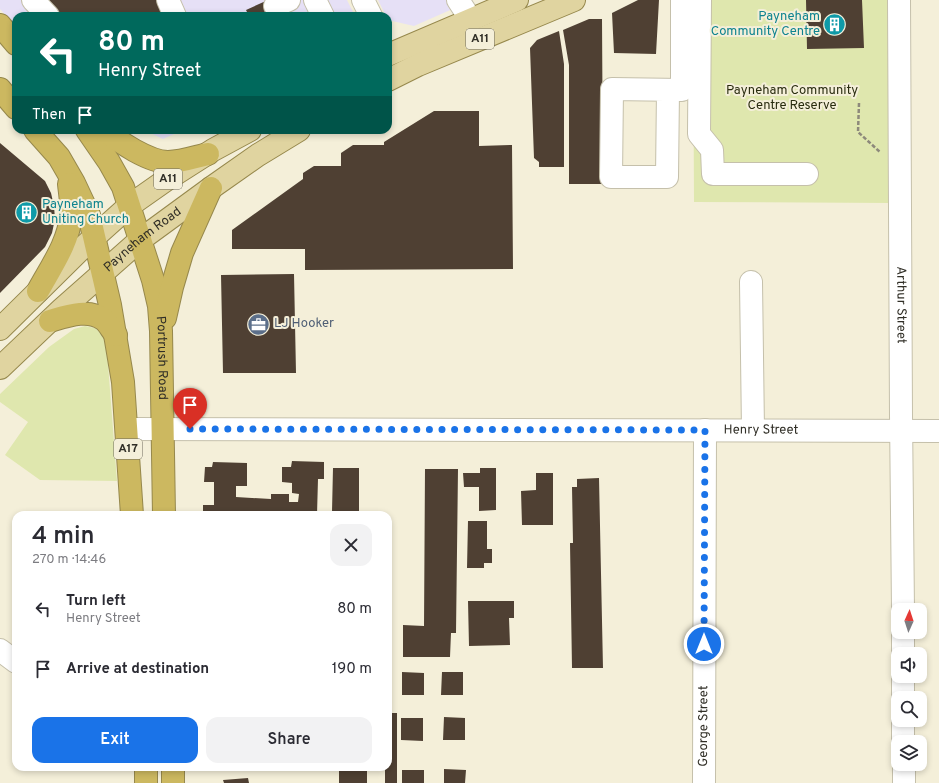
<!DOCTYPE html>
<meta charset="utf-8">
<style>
body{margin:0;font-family:Overpass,sans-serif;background:#f2f2f3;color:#2b2b33;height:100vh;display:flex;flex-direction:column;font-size:15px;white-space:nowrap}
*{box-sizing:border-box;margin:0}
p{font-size:13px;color:#7c7c81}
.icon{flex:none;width:22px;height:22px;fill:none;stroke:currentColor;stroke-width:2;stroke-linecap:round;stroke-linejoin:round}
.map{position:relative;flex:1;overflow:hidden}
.details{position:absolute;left:12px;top:511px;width:380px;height:260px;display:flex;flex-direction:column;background:#fff;border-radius:12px;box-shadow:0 2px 6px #0003}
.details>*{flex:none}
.top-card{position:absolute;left:12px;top:12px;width:380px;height:122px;border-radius:12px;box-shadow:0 2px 6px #0003;background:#00695c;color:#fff;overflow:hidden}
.needle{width:26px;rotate:3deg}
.controls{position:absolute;left:891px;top:603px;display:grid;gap:8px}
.controls a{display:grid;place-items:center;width:36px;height:36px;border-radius:8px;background:#fff;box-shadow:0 2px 6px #0003;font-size:20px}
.pin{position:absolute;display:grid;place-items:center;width:34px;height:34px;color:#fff;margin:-41px -17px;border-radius:50% 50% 50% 0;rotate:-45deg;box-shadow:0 0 4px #0007}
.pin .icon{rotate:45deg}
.me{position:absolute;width:44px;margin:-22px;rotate:0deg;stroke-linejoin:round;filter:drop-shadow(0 0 3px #0008)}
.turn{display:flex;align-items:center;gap:14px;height:84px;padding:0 20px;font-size:18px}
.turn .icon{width:52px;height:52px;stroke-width:2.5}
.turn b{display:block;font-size:28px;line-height:34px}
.then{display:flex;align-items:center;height:38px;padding:0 20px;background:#0003;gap:8px;font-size:15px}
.round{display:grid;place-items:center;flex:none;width:42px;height:42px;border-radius:12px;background:#f2f2f3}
.overview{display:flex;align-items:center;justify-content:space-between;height:68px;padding:0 20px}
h1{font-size:24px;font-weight:600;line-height:30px}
.cta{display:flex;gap:8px;margin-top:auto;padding:8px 20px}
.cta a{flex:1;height:46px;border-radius:12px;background:#1a73e8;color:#fff;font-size:16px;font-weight:600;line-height:46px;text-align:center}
.cta a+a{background:#f2f2f3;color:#2b2b33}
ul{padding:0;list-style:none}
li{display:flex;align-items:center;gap:12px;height:60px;padding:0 20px}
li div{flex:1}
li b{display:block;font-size:15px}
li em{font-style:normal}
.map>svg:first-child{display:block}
.commercial{fill:#e6e0f6}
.green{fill:#dfe7ae}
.building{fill:#4f4033}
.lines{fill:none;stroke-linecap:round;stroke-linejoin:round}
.minor-casing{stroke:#c5c0ab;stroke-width:24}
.major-casing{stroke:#96884c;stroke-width:24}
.highway-casing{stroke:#96884c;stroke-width:24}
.path{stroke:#8d897b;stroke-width:2.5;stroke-dasharray:4 2;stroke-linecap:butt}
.minor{stroke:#fff;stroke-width:22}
.major{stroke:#e0d4a0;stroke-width:22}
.highway{stroke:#ccb860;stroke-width:22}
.route{stroke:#1a73e8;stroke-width:7;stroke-dasharray:0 12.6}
.labels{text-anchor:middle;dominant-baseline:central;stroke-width:4;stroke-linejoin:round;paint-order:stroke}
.shield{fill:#f4efd9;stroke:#6c695c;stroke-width:1}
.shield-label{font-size:12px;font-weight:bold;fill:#312f27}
.culture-label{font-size:13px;fill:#0d838f;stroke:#f4efd9;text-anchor:end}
.park-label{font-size:13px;fill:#292c0f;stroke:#f4efd9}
.street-label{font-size:13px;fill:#312f27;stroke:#f4efd9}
.service-label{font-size:13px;fill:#4e5e75;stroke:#f4efd9;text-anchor:start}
</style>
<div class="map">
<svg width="939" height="783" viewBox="0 0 939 783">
<rect width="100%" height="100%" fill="#f4efd9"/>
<path class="commercial" d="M0 0H347L355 16H16V27L0 9Z
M378 0H473L414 26 388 20V16H386Z
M144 130H183L163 139Z"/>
<path class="green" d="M693 0H889L891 203 694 202Z
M85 326 95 328 106 338 117 481 40 480 5 455 28 422 0 402V394L49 347 74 329Z"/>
<path class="building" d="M48 0H158L165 16H62Z
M268 0 277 16H249L246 10Z
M638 0H659L656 54 614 53 612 13Z
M806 0H862L864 48 807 49Z
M589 19H602L603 184H569V65L563 30Z
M559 31 564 64V167H539V162L534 158 530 48 537 40Z
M434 111H479V146L512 145 513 269 305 270V249H232V230L303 179V173L314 166H341V153L353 145H384V142Z
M0 143 45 181 51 193 54 206 55 219 52 233 45 247 0 293Z
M294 274 296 373H223L221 275Z
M292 461 324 462V479H318L317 515H203V505H214V482H204L205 467H212L213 462 247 463V486H236V497L271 499V494H289V502H298L299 494 292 493V483L282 482V467H291Z
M333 468H359V515H326V512H332Z
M480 468H496V510L479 511V487H464L463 473H480Z
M425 469H458L456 633H451L450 657H403V625L424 626Z
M536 473H553V525H522L521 491 536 490Z
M599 478 603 668H572L570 543H573L572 487H577V479Z
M468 521H487V549H492V563H484V568H467Z
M468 601H514V618H509L510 645 469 646Z
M388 624H389V652H388Z
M402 672 424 673V695H402Z
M442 672H463V695H441Z
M388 713H397V783H385V767H388Z
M444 717 465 718V740H443Z
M401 718H423V741L401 740Z
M339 767H367V783H339Z
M444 769 466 770 465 783H444Z
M402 770H424V783H402Z
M248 778 249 783H224L223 780Z"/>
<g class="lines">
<defs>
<g id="minor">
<path d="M33 0 48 16"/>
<path d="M168 0 175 16"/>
<path d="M315 0 323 16"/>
<path d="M363 0 371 16"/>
<path d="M458 0 471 20"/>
<path d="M700 0 699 134 712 150 713 174H807"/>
<path id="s1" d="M899 0 901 415 903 610"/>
<path d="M275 6 289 0"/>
<path d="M668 90 667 177H611L612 89 682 90V0"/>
<path d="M751 282 753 430"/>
<path id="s2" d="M127 429 939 431"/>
<path d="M903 632V654"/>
<path d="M0 650 16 662"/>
<path d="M903 676V698"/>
<path d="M903 720V742"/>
<path d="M904 764V783"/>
<path id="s3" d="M704 783 705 430"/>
</g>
<g id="major">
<path d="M388 55 517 0"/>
<path d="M388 80 418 65 574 0"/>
<path d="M0 329 80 250 129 206 166 180 213 150 250 130"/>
<path id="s4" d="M0 368 62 309 140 240 211 188 258 155 299 130"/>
</g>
<g id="highway">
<path d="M0 25 16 44"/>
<path d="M0 89 16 108"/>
<path d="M35 130 59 157 74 183 89 215 110 305 123 382 132 515"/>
<path id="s5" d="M87 130 109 162 123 187 153 280 159 306 161 331 164 515"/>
<path d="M104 130C119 142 149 162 168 162 181 162 195 157 208 154"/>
<path d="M38 291C51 267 69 242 71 215 72 204 70 194 69 184"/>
<path d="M165 318 172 287 182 253 211 188"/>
<path d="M50 321C67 316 89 308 104 320 109 324 112 331 116 335"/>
<path d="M146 767V783"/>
<path d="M173 767V783"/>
</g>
</defs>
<use href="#minor" class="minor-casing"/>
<use href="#major" class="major-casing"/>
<use href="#highway" class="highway-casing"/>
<path class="path" d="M859 103 858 132 880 152"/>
<use href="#minor" class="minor"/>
<use href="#major" class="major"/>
<use href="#highway" class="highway"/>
</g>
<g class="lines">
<path class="route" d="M190 429 705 430 704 644"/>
</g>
<defs>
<symbol id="building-disc" viewBox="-11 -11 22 22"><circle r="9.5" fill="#0f9aa8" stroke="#f4efd9"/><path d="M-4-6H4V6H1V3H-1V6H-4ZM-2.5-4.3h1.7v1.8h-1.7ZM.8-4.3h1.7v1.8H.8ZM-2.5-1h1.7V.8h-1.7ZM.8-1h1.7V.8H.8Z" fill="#fff"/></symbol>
<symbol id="office-disc" viewBox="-11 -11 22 22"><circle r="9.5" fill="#5c6f8a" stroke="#f4efd9"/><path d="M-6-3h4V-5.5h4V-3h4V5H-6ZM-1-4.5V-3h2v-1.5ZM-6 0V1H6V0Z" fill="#fff"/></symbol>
</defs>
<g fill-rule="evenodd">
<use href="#building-disc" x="822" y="12" width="25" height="25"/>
<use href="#building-disc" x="14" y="200" width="25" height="25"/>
<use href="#office-disc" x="246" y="312" width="25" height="25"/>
</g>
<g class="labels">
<g class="shield">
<rect x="466" y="29" width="28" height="20" rx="3"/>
<rect x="154" y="169" width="28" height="20" rx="3"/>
<rect x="114" y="439" width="28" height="20" rx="3"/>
</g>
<g class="shield-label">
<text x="480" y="39">A11</text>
<text x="168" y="179">A11</text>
<text x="128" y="449">A17</text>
</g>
<g class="culture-label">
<text x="820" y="17">Payneham<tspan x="820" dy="15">Community Centre</tspan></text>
<text x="42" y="205" text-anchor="start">Payneham<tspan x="42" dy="15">Uniting Church</tspan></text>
</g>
<g class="park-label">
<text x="792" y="91">Payneham Community<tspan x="792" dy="15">Centre Reserve</tspan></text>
</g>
<g class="street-label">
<text stroke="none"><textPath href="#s4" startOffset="192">Payneham Road</textPath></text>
<text stroke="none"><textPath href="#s1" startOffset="305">Arthur Street</textPath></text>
<text stroke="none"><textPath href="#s5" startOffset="244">Portrush Road</textPath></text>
<text stroke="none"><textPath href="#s2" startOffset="634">Henry Street</textPath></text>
<text stroke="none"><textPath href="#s3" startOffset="57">George Street</textPath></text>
</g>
<g class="service-label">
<text x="274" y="324">LJ Hooker</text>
</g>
</g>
</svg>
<div class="controls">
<a><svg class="needle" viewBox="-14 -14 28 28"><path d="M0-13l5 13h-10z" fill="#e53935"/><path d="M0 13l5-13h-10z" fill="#7c7c81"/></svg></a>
<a><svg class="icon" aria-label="sound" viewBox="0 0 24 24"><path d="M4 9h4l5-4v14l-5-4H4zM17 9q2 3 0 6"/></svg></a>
<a><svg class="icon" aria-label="search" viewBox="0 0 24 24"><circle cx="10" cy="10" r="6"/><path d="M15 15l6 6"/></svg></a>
<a><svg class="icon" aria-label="layers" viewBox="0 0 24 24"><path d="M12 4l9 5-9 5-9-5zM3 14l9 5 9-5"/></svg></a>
</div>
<div class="pin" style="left:190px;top:429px;background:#d93025"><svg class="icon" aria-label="arrive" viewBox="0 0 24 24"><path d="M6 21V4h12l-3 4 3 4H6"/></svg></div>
<svg class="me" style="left:704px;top:644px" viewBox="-20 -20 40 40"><circle r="17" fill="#1a73e8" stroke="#fff" stroke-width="3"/><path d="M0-11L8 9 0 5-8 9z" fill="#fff"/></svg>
<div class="top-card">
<div class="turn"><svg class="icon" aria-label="left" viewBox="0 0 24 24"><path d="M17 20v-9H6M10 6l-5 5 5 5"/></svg><div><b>80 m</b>Henry Street</div></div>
<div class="then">Then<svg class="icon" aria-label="arrive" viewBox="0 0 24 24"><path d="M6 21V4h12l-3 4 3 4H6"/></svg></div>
</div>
<section class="details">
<div class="overview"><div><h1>4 min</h1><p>270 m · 14:46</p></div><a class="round"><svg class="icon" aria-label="close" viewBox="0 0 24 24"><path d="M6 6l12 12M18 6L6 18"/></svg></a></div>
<ul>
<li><svg class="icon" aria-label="left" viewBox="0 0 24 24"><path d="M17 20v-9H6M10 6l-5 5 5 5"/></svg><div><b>Turn left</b><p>Henry Street</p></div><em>80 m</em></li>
<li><svg class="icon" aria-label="arrive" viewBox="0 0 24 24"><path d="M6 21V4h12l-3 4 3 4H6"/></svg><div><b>Arrive at destination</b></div><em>190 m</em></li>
</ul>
<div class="cta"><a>Exit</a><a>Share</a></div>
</section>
</div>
